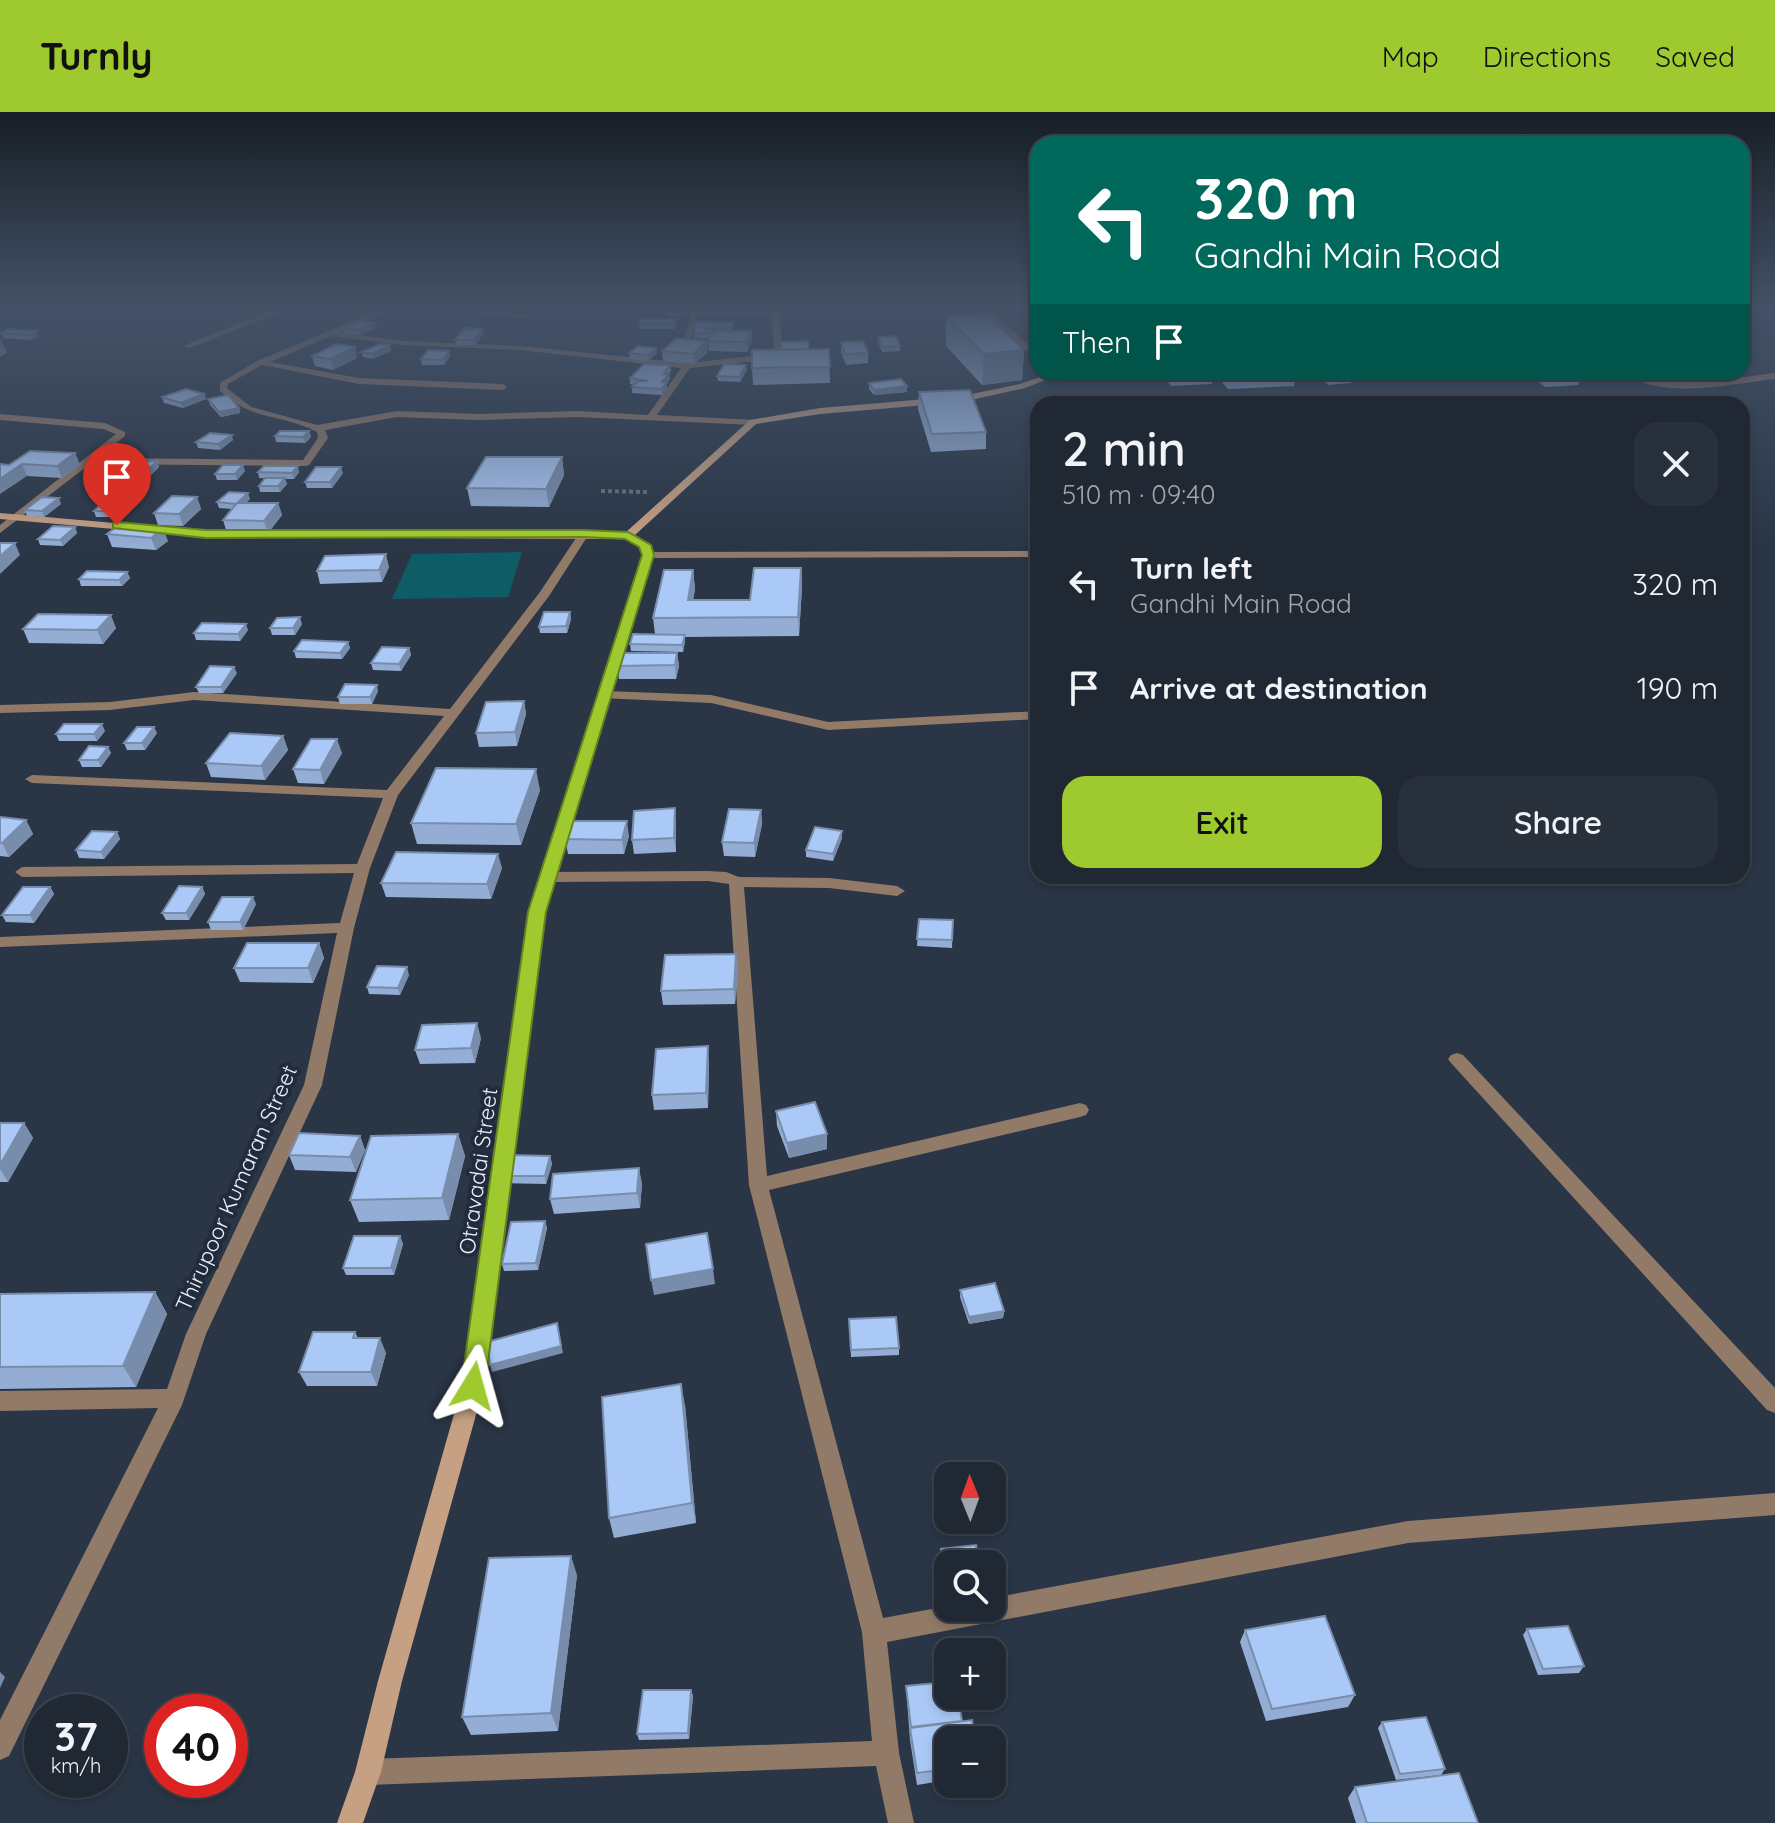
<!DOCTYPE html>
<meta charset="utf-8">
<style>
body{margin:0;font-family:Quicksand,sans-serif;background:#28303c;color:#f1f3f6;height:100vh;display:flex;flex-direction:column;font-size:30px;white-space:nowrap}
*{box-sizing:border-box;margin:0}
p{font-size:26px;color:#a2a6ac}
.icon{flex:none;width:44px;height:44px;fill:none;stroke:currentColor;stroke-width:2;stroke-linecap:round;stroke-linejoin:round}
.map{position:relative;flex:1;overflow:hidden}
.panel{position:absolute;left:1030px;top:284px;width:720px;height:488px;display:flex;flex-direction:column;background:#202834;border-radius:24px;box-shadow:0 4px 12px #0003,0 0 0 2px #3d444f}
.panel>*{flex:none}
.top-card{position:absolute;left:1030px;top:24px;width:720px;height:244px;border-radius:24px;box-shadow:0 4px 12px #0003,0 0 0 2px #3d444f;background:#00695c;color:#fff;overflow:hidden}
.needle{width:52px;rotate:359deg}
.fabs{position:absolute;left:934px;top:1350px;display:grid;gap:16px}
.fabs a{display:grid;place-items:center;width:72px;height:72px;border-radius:16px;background:#202834;box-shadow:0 4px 12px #0003,0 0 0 2px #3d444f;font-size:40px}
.speed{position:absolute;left:24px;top:1582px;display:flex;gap:16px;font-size:40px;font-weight:700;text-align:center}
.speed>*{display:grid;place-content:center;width:104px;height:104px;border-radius:50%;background:#202834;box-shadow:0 4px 12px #0003,0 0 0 2px #3d444f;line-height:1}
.speed small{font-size:20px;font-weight:400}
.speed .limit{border:12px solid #d22;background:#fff;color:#111}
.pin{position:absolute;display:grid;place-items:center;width:68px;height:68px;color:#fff;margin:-82px -34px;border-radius:50% 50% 50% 0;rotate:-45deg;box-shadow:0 0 8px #0007}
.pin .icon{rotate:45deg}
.me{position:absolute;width:88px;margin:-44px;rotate:8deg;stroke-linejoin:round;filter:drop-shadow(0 0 6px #0008)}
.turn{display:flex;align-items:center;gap:28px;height:168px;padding:0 32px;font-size:36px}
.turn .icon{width:104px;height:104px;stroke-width:2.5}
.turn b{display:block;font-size:56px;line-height:68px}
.then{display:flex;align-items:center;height:76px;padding:0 32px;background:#0003;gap:16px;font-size:30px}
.round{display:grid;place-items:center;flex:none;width:84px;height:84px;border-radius:24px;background:#28303c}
.overview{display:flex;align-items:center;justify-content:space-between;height:136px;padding:0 32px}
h1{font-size:48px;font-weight:600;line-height:60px}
.cta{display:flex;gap:16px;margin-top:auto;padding:16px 32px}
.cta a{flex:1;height:92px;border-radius:24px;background:#9eca2f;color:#111;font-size:32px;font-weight:600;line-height:92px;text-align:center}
.cta a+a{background:#28303c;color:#f1f3f6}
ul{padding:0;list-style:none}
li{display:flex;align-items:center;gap:24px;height:104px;padding:0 32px}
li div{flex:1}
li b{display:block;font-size:30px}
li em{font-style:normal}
header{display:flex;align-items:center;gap:48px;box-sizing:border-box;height:112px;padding:0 40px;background:#9eca2f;color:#111}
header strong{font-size:38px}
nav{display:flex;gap:44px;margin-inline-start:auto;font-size:28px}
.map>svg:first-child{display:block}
.water{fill:#0e5c66}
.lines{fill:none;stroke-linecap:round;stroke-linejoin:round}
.path{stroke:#677280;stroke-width:4;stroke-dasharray:4 3;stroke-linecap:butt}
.lane{fill:#927a68;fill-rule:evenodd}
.street{fill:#927a68;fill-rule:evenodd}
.secondary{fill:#c6a083;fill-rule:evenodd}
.wall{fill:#93add4}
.shaded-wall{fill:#788dac}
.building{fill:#abc9f6;stroke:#788dac;stroke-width:2}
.route{fill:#9eca2f;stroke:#67831f;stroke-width:2}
.labels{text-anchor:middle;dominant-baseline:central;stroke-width:8;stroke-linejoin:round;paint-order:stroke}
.street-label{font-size:22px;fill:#ebf2fd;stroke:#212b3b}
</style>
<header>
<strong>Turnly</strong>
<nav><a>Map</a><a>Directions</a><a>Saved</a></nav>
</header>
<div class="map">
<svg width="1775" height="1711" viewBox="0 0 1775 1711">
<rect width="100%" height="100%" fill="#2a3646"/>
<path class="water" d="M522 440 508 485 392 487 412 442Z"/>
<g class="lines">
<path class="path" d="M601 379 649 380"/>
<path class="lane" d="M1038 439V445L648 446 643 443 648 440Z
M605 579 711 583 828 610 1038 599V607L828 618 711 591 601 586V580Z"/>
<path class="street" d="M281 195H292L190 236 183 234Z
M385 195H396L340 220 402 229 520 234 687 251 762 243 774 236 771 202H698L690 231 683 233 690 207V195H698V198H775L779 200 782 237 764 248 690 256 657 303 756 308 758 310 753 313 578 305 479 308 397 305 325 318 328 326 309 353 306 354 90 352 0 421V413L116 322 103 317 0 308V302L105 311 125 320V324L97 346 303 348 318 326 317 320C280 301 253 310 220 279V271L257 249ZM331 224 402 233 520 238 681 256 648 303 578 299 479 302 397 299 317 313 251 295 227 276 228 272 262 253 359 272 503 278 507 275 503 272 359 266 270 250Z
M416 195H449L534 204 530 206Z
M978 195H987L1038 242V249Z
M1622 260C1641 260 1659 269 1678 270 1711 271 1743 265 1775 261V267C1728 272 1664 289 1622 260Z
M580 420 589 422 549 484 398 683 370 756 354 816 322 973 206 1222 182 1293 9 1644 0 1648V1608L158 1296 0 1299V1279L167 1277 186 1222 304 973 337 821 0 835V825L340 811 354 761 22 765 15 760 22 755 357 752 383 686 32 671 25 667 32 663 387 678 444 604 194 588 110 598 0 601V593L110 590 194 580 450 597 540 480Z
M708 759 726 760 739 765 829 766 897 774 905 779 897 784 829 776 744 775 767 1064 1080 991 1086 993 1089 998 1086 1003 1080 1005 769 1078 883 1506 948 1494 992 1496V1486L1408 1409 1775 1381V1403L1408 1431 887 1530 899 1641 914 1711H888L876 1654 368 1673 359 1669 355 1660 359 1651 368 1647 872 1629 862 1520 749 1073 729 772 708 769 548 770 541 765 548 760Z
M1457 941 1463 943 1775 1276V1301L1767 1298 1451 951 1448 947 1451 943Z"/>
<path class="secondary" d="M1054 260H1066L1025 276 962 290 820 302 756 312 635 423 649 431 653 443 545 800 484 1274 402 1569 381 1660 363 1711H337L355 1660 378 1569 462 1274 529 800 643 443 640 435 626 427 206 425 0 407V401L206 419 625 421 750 308 820 296 962 284 1020 272Z"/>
</g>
<path class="wall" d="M668 195 684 197V203L668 204Z
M946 204 1024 238 1022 268 982 273 946 234Z
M733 210V218L752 229 747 240 709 239 708 229 709 227 694 226V221Z
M639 212H676L675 217H640Z
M343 216H377L359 223 345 221Z
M482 217 483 222 475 233H456L455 228Z
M36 219 38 224 31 228 3 226 1 221Z
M878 225 900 234V239L882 240 878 230Z
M841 230 868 241V251L846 253 841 240Z
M656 236 657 241 648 249 630 247 629 241Z
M809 237H829L830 271 753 273 752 256Z
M391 239 373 247 363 245 361 240Z
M662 239 708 240 694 252 663 249Z
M312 244 357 246 333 258 315 254Z
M450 244 444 253H422L421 247Z
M670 253 671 259 668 262 670 267 667 271V276L662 283 632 281V275L634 273 630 272V266Z
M747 258 740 270 718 269 717 264Z
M1160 260H1213V261L1212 272 1171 274Z
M1213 260H1296L1294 274 1228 277Z
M1320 260H1346L1352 266 1351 271 1328 273 1319 264Z
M1526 260H1579L1582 262 1578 273 1545 275Z
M869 271 907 280 874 283 869 277Z
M919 280 986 320V337L931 340 918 297Z
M204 282 206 287 183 296 164 291 162 285Z
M208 287 239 296 240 301 221 305 210 293Z
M309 319 311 325 305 331 276 330 275 324Z
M233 328 220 338 198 336 196 330Z
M75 341 80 353 62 366 27 364 9 353Z
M562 345 564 363 549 395 471 394 467 376Z
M157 349 159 355 143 371 124 370 122 364Z
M245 359 237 368H217L215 362Z
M258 360H299L294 367H285L287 372 280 380H260L259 374 265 366H259Z
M343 361 332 376H307L305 370Z
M197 385 201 397 183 414 158 413 154 401Z
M250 387 246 391H278L282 403 268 421H227L223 408 232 397 219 396 217 390Z
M61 392 44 405 27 404 25 398Z
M126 397 118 405H96L94 399Z
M119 413 168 429 156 438 112 435 107 422Z
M75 415 77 421 63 434 40 433 38 427Z
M389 455 382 470 320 472 317 459Z
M801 456 802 475 799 524 685 525V529L683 540 631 539 630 532 655 522 653 506 693 458 695 477 693 488H750Z
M127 460 130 466 122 474H81L79 467Z
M570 500 571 507 567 521H540L539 515Z
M302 512 295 523H272L270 516Z
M116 516 103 532 29 531 23 517Z
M248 518 240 529 196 528 194 521Z
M348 530 350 536 342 547 296 546 294 539Z
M409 536 411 543 401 559 373 558 371 551Z
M677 541 679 554 676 567H619L617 554Z
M237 561 223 581H199L196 575Z
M378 579 372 592H340L338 585Z
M524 589 526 602 517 634 479 635 476 621Z
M105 619 97 629H59L56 622Z
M157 621 145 638H127L124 631Z
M283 624 288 638 265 668 211 665 206 651Z
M108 635 111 641 101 655H82L79 648Z
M342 641 324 672 298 671 293 657Z
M540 678 521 733 417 732 411 711Z
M761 698 762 712 755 745 724 744 722 730Z
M0 705 26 708 33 722 9 745 0 744Z
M676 710V740L634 742 632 728Z
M117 720 120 727 104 747 79 746 76 738Z
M629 724 624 742H568L565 727Z
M842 726 833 749 806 745V738Z
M502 756 491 787 386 785 381 771Z
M50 775 54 782 34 811 6 810 2 803Z
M202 775 205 782 189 808H166L162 801Z
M256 792 243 818H211L208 810Z
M919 807 953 808 952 836 917 834Z
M319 831 324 846 313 871 240 870 234 856Z
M736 842 738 856 735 892 663 893 661 879Z
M409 863 400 883 369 882 367 875Z
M481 926 475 951 420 952 415 938Z
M709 949 708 996 654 998 652 983Z
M776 999 827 1037 789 1046 777 1014Z
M0 1011H24L33 1026 8 1070H0Z
M458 1022 465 1044 449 1108 359 1110 350 1088Z
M360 1024 365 1038 356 1060 295 1058 289 1043Z
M550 1044 552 1052 546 1072 501 1071 499 1064Z
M642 1071 640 1096 554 1102 550 1087Z
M545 1109 547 1116 538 1158 504 1159 502 1152Z
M400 1124 403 1132 394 1163H346L343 1156Z
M960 1178 1004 1199 1003 1206 969 1212 960 1185Z
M155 1180 167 1202 136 1275 0 1277V1182Z
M849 1207 899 1236V1243L851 1245Z
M355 1220 358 1226 386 1241 377 1274H307L299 1260Z
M685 1293 696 1411 614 1426 609 1406Z
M941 1437 948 1452V1488H947L940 1444Z
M577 1463 558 1619 471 1623 462 1605Z
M1527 1517 1584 1554 1579 1561 1538 1563 1523 1523Z
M1245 1518 1355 1583 1348 1595 1266 1609 1240 1530Z
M906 1574 962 1609 948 1628V1668L917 1673 910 1628Z
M691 1578 693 1584 689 1627 639 1628 637 1622Z
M1382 1610 1445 1657 1441 1663 1396 1668 1378 1616Z
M1355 1675 1478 1711H1356L1348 1686Z"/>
<path class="shaded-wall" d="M375 211 377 216 359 223 358 218Z
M482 217 483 222 475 233 474 228Z
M36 219 38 224 31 228 29 223Z
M752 219V229L747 240 746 230Z
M0 226 7 241 0 245Z
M707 229 708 240 694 252 693 242Z
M390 233 391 239 373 247 372 242Z
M355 235 357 246 333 258 331 247Z
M656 236 657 241 648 249V243Z
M1024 238 1022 268 982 273 984 242Z
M449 239 450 244 444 253 443 248Z
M746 253 747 258 740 270 739 265Z
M669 262 670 267 662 276V270Z
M667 271V276L662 283 661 277Z
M907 274V280L874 283V278Z
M204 282 206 287 183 296 181 291Z
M239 296 240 301 221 305 219 300Z
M309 319 311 325 305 331 303 325Z
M232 323 233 328 220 338 218 332Z
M75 341 80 353 62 366 57 354Z
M562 345 564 363 549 395 546 377Z
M157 349 159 355 143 371 141 365Z
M22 352 27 364 0 382V367Z
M243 353 245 359 237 368 235 362Z
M298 354 299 360 294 367 292 361Z
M341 355 343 361 332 376 330 370Z
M285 366 287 372 280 380 278 374Z
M248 381 250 387 238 398 236 392Z
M197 385 201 397 183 414 179 402Z
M59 386 61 392 44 405 42 399Z
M124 391 126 397 118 405 115 399Z
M278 391 282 403 268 421 264 409Z
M75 415 77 421 63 434 60 428Z
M163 416 168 429 156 438 151 426Z
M15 431 20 443 0 462V444Z
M386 442 389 455 382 470 379 458Z
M801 456 802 475 799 524 798 505Z
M693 458 695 477 690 508 688 488Z
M127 460 130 466 122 474 119 468Z
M570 500 571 507 567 521 566 514Z
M111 503 116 516 103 532 97 518Z
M300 505 302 512 295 523 293 516Z
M246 512 248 518 240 529 238 522Z
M685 523V529L683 540 682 533Z
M348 530 350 536 342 547 340 541Z
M409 536 411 543 401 559 399 552Z
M677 541 679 554 676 567 675 553Z
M234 555 237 561 223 581 221 575Z
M377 573 378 579 372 592 370 585Z
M524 589 526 602 517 634 515 620Z
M102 612 105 619 97 629 94 622Z
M154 615 157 621 145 638 142 631Z
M283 624 288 638 265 668 261 654Z
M337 627 342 641 324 672 320 658Z
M108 635 111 641 101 655 98 648Z
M536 657 540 678 521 733 516 712Z
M675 696 676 710V740L674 726Z
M761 698 762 712 755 745 754 731Z
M26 708 33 722 9 745 2 731Z
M627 709 629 724 624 742 622 728Z
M842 719V726L833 749V742Z
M117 720 120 727 104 747 101 740Z
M498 742 502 756 491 787 487 772Z
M50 775 54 782 34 811 30 803Z
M202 775 205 782 189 808 186 801Z
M253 785 256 792 243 818 240 810Z
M319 831 324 846 313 871 308 856Z
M736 842 738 856 735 892 734 877Z
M407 855 409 863 400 883 398 876Z
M477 911 481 926 475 951 471 936Z
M708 934 709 949 708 996 706 981Z
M24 1011 33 1026 8 1070 0 1057V1053Z
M458 1022 465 1044 449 1108 442 1086Z
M827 1022V1037L789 1046 787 1031Z
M360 1024 365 1038 356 1060 350 1045Z
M550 1044 552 1052 546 1072 545 1064Z
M639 1056 642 1071 640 1096 637 1081Z
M545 1109 547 1116 538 1158 536 1151Z
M400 1124 403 1132 394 1163 391 1156Z
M713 1157 715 1172 654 1183 651 1168Z
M155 1180 167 1202 136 1275 123 1254Z
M1004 1199 1003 1206 969 1212V1205Z
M557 1211 563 1241 492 1260 490 1253Z
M380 1226 386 1241 377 1274 371 1260Z
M681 1272 685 1293 696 1411 692 1391Z
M571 1444 577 1463 558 1619 551 1601Z
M0 1560 5 1565 0 1576Z
M691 1578 693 1584 689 1627 688 1621Z"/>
<path class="building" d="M668 195H684V198H667Z
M985 201 1024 238 984 242 946 204Z
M641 207H676L675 212H639Z
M361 208 375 211 358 218 343 216Z
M696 210H733V215L704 217 729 218H714L712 221H694Z
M465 216 482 217 474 228H455Z
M8 217 36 219 29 223 1 221Z
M714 218 752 219 746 230 708 229Z
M896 224 900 234 882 235 878 225Z
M677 226 707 229 693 242 662 239Z
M808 229 809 237 781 238V230Z
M863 229 868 241 845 242 841 230Z
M336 232 355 235 331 247 312 244Z
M380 232 390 233 372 242 361 240Z
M638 234 656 236 648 243 629 241Z
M829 237 830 255 752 256V238Z
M428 238 449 239 443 248 421 247Z
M644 252 670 253 664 262H669L662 270 667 271 661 277 632 275 638 269H648L630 266Z
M724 252 746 253 739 265 717 264Z
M1170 260H1213V261L1173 263Z
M1322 260H1346L1352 266 1329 267Z
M1543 260H1579L1582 262 1548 264Z
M901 267 907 274 874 278 869 271Z
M186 277 204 282 181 291 162 285Z
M970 278 986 320 932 322 919 280Z
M228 283 239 296 219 300 208 287Z
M280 319H309L303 325 275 324Z
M210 321 232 323 218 332 196 330Z
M30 339 75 341 57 354 22 352 0 367V352L9 353Z
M486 345H562L546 377 467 376Z
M138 349H157L141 365 122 364Z
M223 353H243L235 362H215Z
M264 354H298L292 361 258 360Z
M316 355H341L330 370H305Z
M265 366H285L278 374H259Z
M229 380 248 381 236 392 217 390Z
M172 384 197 385 179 402 154 401Z
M42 385 59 386 42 399 25 398Z
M103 390 124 391 115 399H94Z
M237 391H278L264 409 223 408Z
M119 413 163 416 151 426 107 422Z
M53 414 75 415 60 428 38 427Z
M0 431H15L0 444Z
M386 442 379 458 317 459 325 444Z
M754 456H801L798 505 653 506 664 458H693L688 488H750Z
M87 459 127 460 119 468 79 467Z
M544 500H570L566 514 539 515Z
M38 502 111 503 97 518 23 517Z
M300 505 293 516H270L277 506Z
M202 511 246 512 238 522 194 521Z
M633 522 685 523 682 533 630 532Z
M302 528 348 530 340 541 294 539Z
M382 535 409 536 399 552 371 551Z
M620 541H677L675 553 617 554Z
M210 554 234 555 221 575H196Z
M345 572 377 573 370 585H338Z
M524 589 515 620 476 621 486 590Z
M64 612H102L94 622H56Z
M137 615H154L142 631H124Z
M230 621 283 624 261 654 206 651Z
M311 627H337L320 658 293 657Z
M89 634 108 635 98 648H79Z
M436 656 536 657 516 712 411 711Z
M675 696 674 726 632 728 634 699Z
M729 697 761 698 754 731 722 730Z
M0 705 26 708 2 731H0Z
M571 709H627L622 728 565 727Z
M815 715 842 719 833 742 806 738Z
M92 719 117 720 101 740 76 738Z
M396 740 498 742 487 772 381 771Z
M179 774 202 775 186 801H162Z
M23 775H50L30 803H2Z
M222 785H253L240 810H208Z
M919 807 953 808 952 828 917 827Z
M247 831H319L308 856H234Z
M736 842 734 877 661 879 665 843Z
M377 854 407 855 398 876 367 875Z
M477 911 471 936 415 938 422 913Z
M708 934 706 981 652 983 656 937Z
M815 990 827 1022 787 1031 776 999Z
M0 1011H24L0 1053Z
M299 1021 360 1024 350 1045 289 1043Z
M458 1022 442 1086 350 1088 371 1024Z
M505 1043 550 1044 545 1064H499Z
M639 1056 637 1081 550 1087 553 1062Z
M545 1109 536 1151 502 1152 511 1110Z
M707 1121 713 1157 651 1168 646 1132Z
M354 1124H400L391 1156H343Z
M995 1171 1004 1199 969 1205 960 1178Z
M155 1180 123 1254 0 1255V1182Z
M896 1205 899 1236 851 1238 849 1207Z
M557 1211 561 1234 490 1253 487 1230Z
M313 1220H355L353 1226H380L371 1260H299Z
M681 1272 692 1391 609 1406 602 1285Z
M976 1433 979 1452H948L947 1482 941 1437Z
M571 1444 551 1601 462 1605 489 1446Z
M1325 1504 1355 1583 1272 1597 1245 1518Z
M1568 1514 1584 1554 1543 1557 1527 1517Z
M948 1570V1584H958L962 1609 911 1615 906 1574Z
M643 1578H691L688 1621 637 1622Z
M1426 1605 1445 1657 1400 1662 1382 1610Z
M972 1608 975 1628H948V1657L917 1661 910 1616Z
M1459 1661 1478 1711H1367L1355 1675Z"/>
<linearGradient id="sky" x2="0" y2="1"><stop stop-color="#171e26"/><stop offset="0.45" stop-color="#445268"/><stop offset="1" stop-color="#445268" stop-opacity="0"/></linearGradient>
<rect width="1775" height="435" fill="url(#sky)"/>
<path class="route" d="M117 410 206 418H584L628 420 651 433 654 443 546 800 485 1274 482 1282 473 1285 465 1282 461 1274 528 800 642 443 639 435 625 427 584 425 206 426 113 416V411Z"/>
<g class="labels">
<g class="street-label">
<text transform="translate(478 1059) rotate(-82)">Otravadai Street</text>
<text transform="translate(236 1076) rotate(-66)">Thirupoor Kumaran Street</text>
</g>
</g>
</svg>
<div class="fabs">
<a><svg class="needle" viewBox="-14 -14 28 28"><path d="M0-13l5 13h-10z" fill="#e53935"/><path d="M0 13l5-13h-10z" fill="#a2a6ac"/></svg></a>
<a><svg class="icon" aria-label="search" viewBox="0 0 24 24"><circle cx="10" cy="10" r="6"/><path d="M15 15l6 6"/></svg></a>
<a>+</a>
<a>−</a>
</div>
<div class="speed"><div>37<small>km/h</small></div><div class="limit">40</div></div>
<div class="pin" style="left:117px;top:413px;background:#d93025"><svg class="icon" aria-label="arrive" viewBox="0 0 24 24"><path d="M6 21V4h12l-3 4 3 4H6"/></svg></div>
<svg class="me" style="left:473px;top:1274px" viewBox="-20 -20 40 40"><path d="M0-17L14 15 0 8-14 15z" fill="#9eca2f" stroke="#fff" stroke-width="4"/></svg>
<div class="top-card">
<div class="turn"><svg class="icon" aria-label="left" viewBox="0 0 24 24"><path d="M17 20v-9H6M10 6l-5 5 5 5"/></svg><div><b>320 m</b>Gandhi Main Road</div></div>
<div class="then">Then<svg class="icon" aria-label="arrive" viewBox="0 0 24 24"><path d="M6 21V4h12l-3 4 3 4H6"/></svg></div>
</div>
<section class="panel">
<div class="overview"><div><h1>2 min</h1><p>510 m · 09:40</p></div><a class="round"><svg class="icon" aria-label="close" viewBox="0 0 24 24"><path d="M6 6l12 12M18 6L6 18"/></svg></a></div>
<ul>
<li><svg class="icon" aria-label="left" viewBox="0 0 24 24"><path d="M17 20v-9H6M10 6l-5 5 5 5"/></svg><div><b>Turn left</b><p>Gandhi Main Road</p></div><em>320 m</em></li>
<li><svg class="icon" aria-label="arrive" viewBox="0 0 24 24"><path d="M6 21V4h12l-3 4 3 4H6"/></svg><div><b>Arrive at destination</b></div><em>190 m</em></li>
</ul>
<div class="cta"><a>Exit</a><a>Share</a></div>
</section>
</div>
